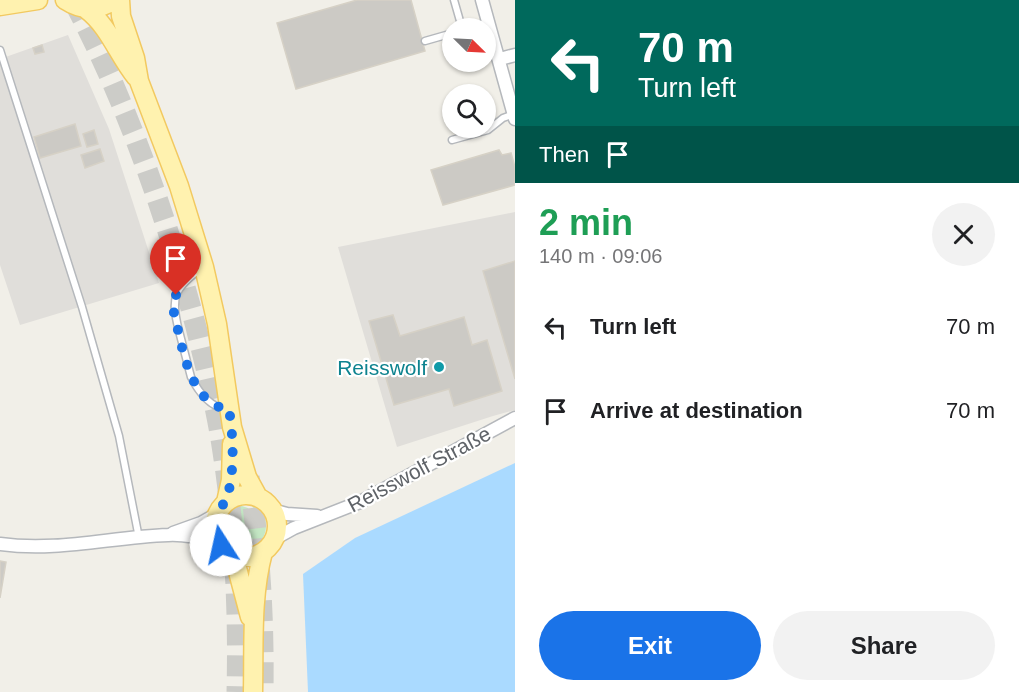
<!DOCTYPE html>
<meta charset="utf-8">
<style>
body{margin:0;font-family:Arial,sans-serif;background:#f2f2f2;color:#202124;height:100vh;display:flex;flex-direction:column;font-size:22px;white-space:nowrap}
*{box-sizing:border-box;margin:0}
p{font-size:20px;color:#757577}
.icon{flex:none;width:33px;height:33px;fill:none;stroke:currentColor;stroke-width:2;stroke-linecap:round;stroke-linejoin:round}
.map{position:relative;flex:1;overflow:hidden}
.panel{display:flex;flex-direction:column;background:#fff;width:504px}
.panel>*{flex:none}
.top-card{background:#00695c;color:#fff;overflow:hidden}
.needle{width:39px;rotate:114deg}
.buttons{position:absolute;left:442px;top:18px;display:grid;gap:12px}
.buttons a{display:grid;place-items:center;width:54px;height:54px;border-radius:50%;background:#fff;box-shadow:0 2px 4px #0004;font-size:30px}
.pin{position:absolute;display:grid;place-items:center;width:51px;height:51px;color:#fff;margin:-62px -26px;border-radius:50% 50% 50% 0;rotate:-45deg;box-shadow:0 0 6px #0007}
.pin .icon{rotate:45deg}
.me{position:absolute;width:66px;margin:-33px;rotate:350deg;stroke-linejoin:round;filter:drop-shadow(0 0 4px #0008)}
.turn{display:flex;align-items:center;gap:21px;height:126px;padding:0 24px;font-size:27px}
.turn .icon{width:78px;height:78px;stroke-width:2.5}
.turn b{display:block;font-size:42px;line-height:51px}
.then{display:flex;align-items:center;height:57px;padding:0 24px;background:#0003;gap:12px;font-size:22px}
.round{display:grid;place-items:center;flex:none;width:63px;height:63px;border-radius:32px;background:#f2f2f2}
.summary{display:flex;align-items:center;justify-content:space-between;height:102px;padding:0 24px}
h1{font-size:36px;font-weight:800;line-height:45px;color:#1e9e55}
.action{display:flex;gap:12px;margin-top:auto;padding:12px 24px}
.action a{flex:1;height:69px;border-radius:36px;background:#1a73e8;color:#fff;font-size:24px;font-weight:800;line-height:69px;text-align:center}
.action a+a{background:#f2f2f2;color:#202124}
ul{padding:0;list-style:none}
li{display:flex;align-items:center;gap:18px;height:84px;padding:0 24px}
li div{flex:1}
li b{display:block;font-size:22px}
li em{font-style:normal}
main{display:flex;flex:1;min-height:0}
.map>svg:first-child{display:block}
.industrial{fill:#e0deda}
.green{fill:#c5e8c5}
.water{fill:#aadaff}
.building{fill:#cccac5;stroke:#d6d1c6;stroke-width:1.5}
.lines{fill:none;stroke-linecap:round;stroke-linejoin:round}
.motorway-tunnel{stroke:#ccccc8;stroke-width:21;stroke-dasharray:21 10;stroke-linecap:butt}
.service-casing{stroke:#b5b8bc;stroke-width:9}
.minor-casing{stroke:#b5b8bc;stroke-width:15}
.primary-casing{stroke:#f2c960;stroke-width:21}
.service{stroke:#fff;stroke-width:6}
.minor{stroke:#fff;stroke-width:12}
.primary{stroke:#fff2af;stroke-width:18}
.route{stroke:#1a73e8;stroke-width:10;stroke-dasharray:0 18}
.culture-dot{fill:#0f9aa8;stroke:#fff;stroke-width:2}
.labels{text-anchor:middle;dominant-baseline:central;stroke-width:4.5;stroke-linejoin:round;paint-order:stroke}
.culture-label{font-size:21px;fill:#0d838f;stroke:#fff;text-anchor:end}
.street-label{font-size:21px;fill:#5f6368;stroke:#fff}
</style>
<main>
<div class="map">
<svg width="515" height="692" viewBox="0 0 515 692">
<rect width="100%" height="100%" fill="#f1efe8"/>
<path class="industrial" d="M68 35 109 129 159 283 20 325 0 265V59Z
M515 212V410L493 416 397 447 338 247Z"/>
<path class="green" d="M239 505 248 508 252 516 249 523C239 526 233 529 233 540L237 548 225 536C221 521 226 511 239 505Z
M252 506C268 512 270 529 260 543L249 548 240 545 237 537 240 531C249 526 257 526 257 513Z"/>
<path class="water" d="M515 463V692H308L303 574 355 538Z"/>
<path class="building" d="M357 0H411L425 51 296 89 277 23Z
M42 45 44 52 35 54 33 48Z
M75 124 81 146 40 158 34 137Z
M94 130 98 144 87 147 83 134Z
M100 149 104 161 85 168 81 155Z
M499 150 502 155 511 153 515 167V185L443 205 431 170Z
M515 261V379L483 271Z
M393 315 400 336 464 317 472 345 487 340 502 391 454 406 449 389 394 405 369 321Z
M0 561 6 562 0 598Z"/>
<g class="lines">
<path class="motorway-tunnel" d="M73 0C127 103 166 215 196 327 206 368 217 410 223 452 235 531 239 612 237 692
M249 477C260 548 264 620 263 692"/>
<defs>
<path id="service" d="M454 0 462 28
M468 28 488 22
M425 41 453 33
M0 50 82 307 119 436 139 538
M452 140 488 130 503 118 514 114
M203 267C174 288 170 297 179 331 183 346 187 362 191 377 198 391 210 407 226 409"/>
<path id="minor" d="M482 0 515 119
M500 59 515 55
M272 510 287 514 317 516
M173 533 201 523 217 514
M274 539 294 528 360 502 515 418
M0 544C57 552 111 537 168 535 185 534 203 538 219 542"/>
<path id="primary" d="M65 0C82 11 97 12 114 0
M120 0 121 16 135 58 139 81 179 186 204 267 217 324 232 427 247 477 258 497
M0 6 38 0
M86 9C109 26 118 55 136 77
M215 526a31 31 0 1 1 62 0a31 31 0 1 1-62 0Z
M226 502 231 480 232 444
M230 553 237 568 250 617
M253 692C254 645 251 597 263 552"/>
</defs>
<use href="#service" class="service-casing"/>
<use href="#minor" class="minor-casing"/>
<use href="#primary" class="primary-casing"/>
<use href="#service" class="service"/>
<use href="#minor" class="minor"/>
<use href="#primary" class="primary"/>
</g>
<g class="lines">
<path class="route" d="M176 295 173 304 174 313C182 344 189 406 229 409 233 435 235 467 228 494 225 505 216 511 215 523 214 531 217 539 221 545"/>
</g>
<circle class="culture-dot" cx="439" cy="367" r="6"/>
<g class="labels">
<g class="culture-label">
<text x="427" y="367">Reisswolf</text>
</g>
<g class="street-label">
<text transform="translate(419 469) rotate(-28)">Reisswolf Straße</text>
</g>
</g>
</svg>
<div class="buttons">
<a><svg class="needle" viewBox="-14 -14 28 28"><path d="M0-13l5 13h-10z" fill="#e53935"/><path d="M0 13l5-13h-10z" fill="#757577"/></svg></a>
<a><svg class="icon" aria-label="search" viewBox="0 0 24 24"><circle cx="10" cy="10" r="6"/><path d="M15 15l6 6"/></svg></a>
</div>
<div class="pin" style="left:176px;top:295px;background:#d93025"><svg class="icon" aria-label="arrive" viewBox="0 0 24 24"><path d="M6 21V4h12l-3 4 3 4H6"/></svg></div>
<svg class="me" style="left:221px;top:545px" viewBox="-20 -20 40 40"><circle r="19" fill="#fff"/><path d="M0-13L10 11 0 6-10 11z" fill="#1a73e8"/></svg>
</div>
<section class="panel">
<div class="top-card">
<div class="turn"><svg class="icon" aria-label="left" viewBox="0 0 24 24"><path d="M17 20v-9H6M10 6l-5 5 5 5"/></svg><div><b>70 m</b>Turn left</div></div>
<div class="then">Then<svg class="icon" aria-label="arrive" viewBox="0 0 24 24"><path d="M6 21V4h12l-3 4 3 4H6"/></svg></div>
</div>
<div class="summary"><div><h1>2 min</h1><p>140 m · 09:06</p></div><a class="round"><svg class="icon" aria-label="close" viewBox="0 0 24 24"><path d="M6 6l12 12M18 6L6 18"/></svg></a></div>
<ul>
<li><svg class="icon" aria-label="left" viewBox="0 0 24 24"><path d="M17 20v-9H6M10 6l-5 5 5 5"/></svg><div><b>Turn left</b></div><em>70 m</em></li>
<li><svg class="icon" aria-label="arrive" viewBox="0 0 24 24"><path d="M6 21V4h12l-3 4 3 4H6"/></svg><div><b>Arrive at destination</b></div><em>70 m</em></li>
</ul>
<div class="action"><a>Exit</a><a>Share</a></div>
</section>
</main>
